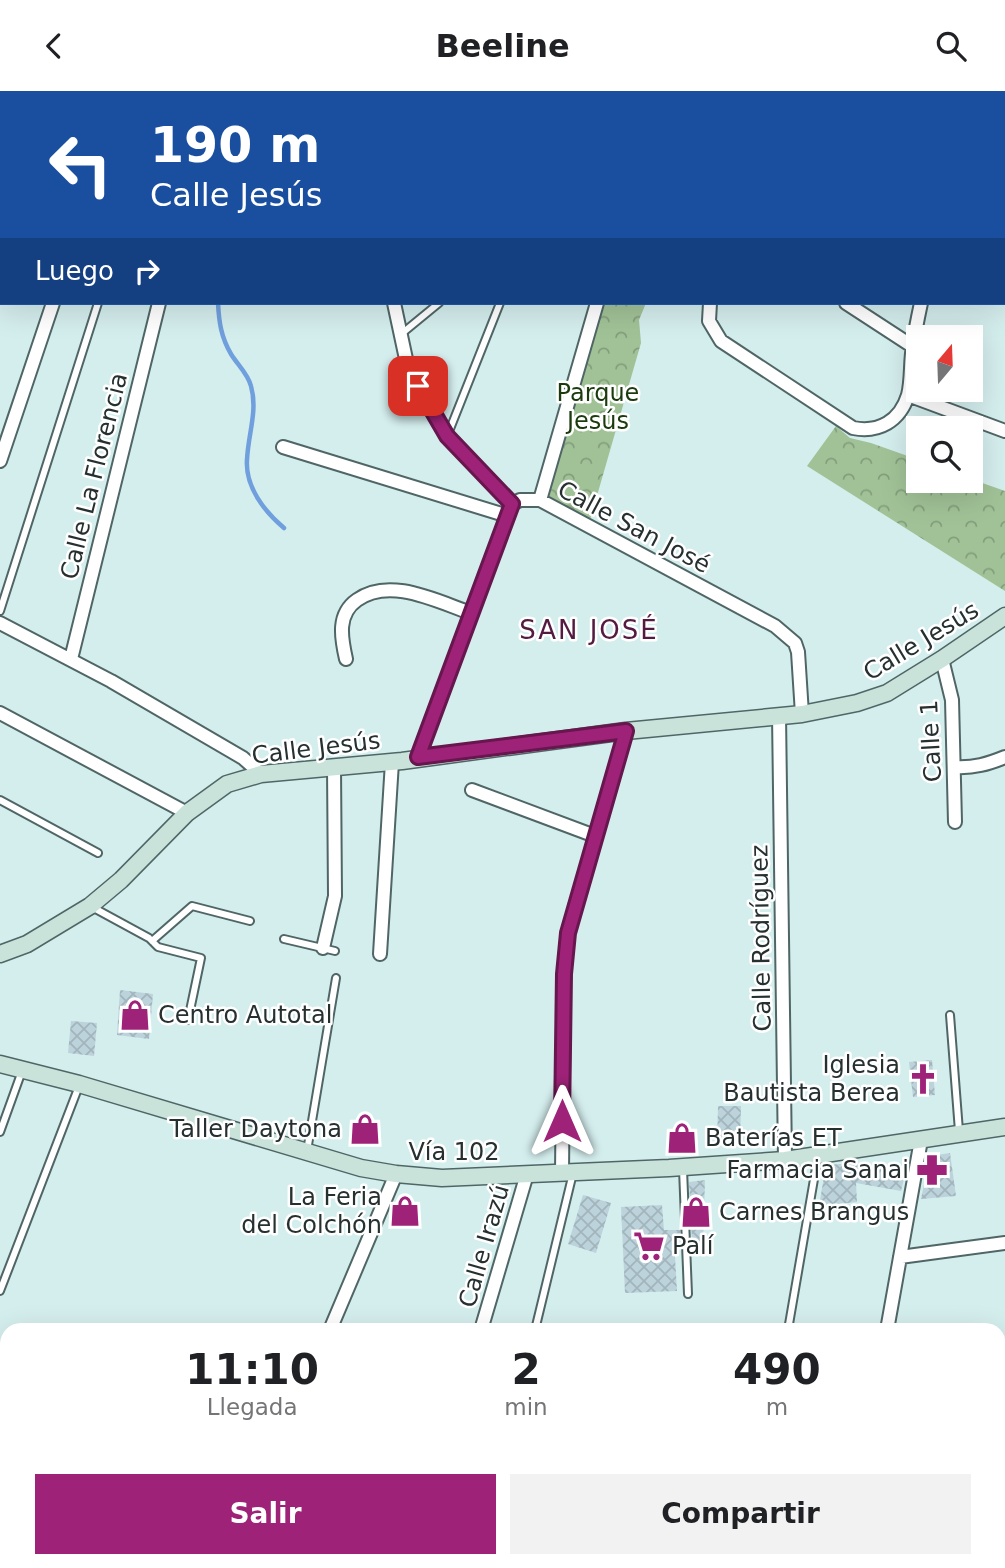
<!DOCTYPE html>
<html lang="es">
<meta charset="utf-8">
<style>
body{margin:0;font-family:"DejaVu Sans",sans-serif;background:#f2f2f2;color:#202124;height:100vh;display:flex;flex-direction:column;font-size:26px;white-space:nowrap}
*{box-sizing:border-box;margin:0}
p{font-size:23px;color:#757577}
.icon{flex:none;width:38px;height:38px;fill:none;stroke:currentColor;stroke-width:2;stroke-linecap:round;stroke-linejoin:round}
.map{position:relative;flex:1;overflow:hidden}
.side{position:absolute;left:0px;top:1232px;width:1006px;height:245px;display:flex;flex-direction:column;background:#fff;border-radius:21px 21px 0 0;box-shadow:0 7px 28px #0002}
.side>*{flex:none}
.hud{position:absolute;left:0px;top:0px;width:1006px;height:214px;box-shadow:0 7px 28px #0002;background:#1a4fa0;color:#fff;overflow:hidden}
.needle{width:46px;rotate:19deg}
.buttons{position:absolute;left:906px;top:234px;display:grid;gap:14px}
.buttons a{display:grid;place-items:center;width:77px;height:77px;border-radius:0px;background:#fff;box-shadow:0 7px 28px #0002;font-size:35px}
.pin{position:absolute;display:grid;place-items:center;width:60px;height:60px;color:#fff;margin:-30px;border-radius:14px;box-shadow:0 4px 10px #0006}
.me{position:absolute;width:77px;margin:-38px;rotate:0deg;stroke-linejoin:round;filter:drop-shadow(0 0 5px #0008)}
.turn{display:flex;align-items:center;gap:24px;height:147px;padding:0 35px;font-size:32px}
.turn .icon{width:91px;height:91px;stroke-width:2.5}
.turn b{display:block;font-size:49px;line-height:60px}
.then{display:flex;align-items:center;height:66px;padding:0 35px;background:#0003;gap:14px;font-size:26px}
.eta{display:flex;justify-content:space-evenly;align-items:center;height:119px;text-align:center}
.eta b{font-size:42px;font-weight:700;line-height:49px}
.button{display:flex;gap:14px;margin-top:auto;padding:14px 35px}
.button a{flex:1;height:80px;border-radius:0px;background:#9e2278;color:#fff;font-size:28px;font-weight:700;line-height:80px;text-align:center}
.button a+a{background:#f2f2f2;color:#202124}
header{display:flex;justify-content:space-between;align-items:center;height:91px;padding:0 35px;background:#fff;font-size:32px;font-weight:700}
.map>svg:first-child{display:block}
.park{fill:url(#park-crowns)}
.lines{fill:none;stroke-linecap:round;stroke-linejoin:round}
.stream{stroke:#709fdd;stroke-width:4.5}
.building{fill:url(#building-cross-hatch)}
.lane-casing{stroke:#506666;stroke-width:10}
.street-casing{stroke:#506666;stroke-width:16}
.secondary-casing{stroke:#506666;stroke-width:19}
.lane{stroke:#fff;stroke-width:6}
.street{stroke:#fff;stroke-width:12}
.secondary{stroke:#c9e3da;stroke-width:16}
.route-casing{stroke:#67164e;stroke-width:18}
.route{stroke:#9e2278;stroke-width:12}
.labels{text-anchor:middle;dominant-baseline:central;stroke-width:5;stroke-linejoin:round;paint-order:stroke}
.park-label{font-size:24px;fill:#1b3b0e;stroke:#fff}
.street-label{font-size:24px;fill:#263030;stroke:#fff}
.poi-label{font-size:24px;fill:#263030;stroke:#fff;text-anchor:start}
.neighbourhood-label{font-size:26px;letter-spacing:2px;fill:#541a41;stroke:#fff}
</style>
<header><svg class="icon" aria-label="back" viewBox="0 0 24 24"><path d="M15 5l-7 7 7 7"/></svg>Beeline<svg class="icon" aria-label="search" viewBox="0 0 24 24"><circle cx="10" cy="10" r="6"/><path d="M15 15l6 6"/></svg></header>
<div class="map">
<svg width="1005" height="1477" viewBox="0 0 1005 1477">
<defs>
<pattern id="park-crowns" width="20" height="18" patternUnits="userSpaceOnUse" patternTransform="scale(1.75)"><rect width="20" height="18" fill="#a1c297"/><path d="M2 6a3 3 0 1 1 6 0M12 15a3 3 0 1 1 6 0" fill="none" stroke="#839e7c"/></pattern>
<pattern id="building-cross-hatch" width="8" height="8" patternUnits="userSpaceOnUse" patternTransform="scale(1.75)"><rect width="8" height="8" fill="#bdd3dc"/><path d="M0 0l8 8M0 8l8-8" fill="none" stroke="#a2b5bd"/></pattern>
</defs>
<rect width="100%" height="100%" fill="#d4eded"/>
<path class="park" d="M603 212H646L639 229 641 252 590 429 549 406V399Z
M836 335 850 347 871 352 919 369V390H971V388L1005 400V500L807 375Z"/>
<g class="lines">
<path class="stream" d="M0 151H2
M218 212C219 231 221 246 231 263 237 273 248 283 251 295 258 320 248 343 247 369 245 396 265 421 284 437"/>
</g>
<path class="building" d="M120 899 153 903 149 948 117 944Z
M71 930 97 932 94 965 68 962Z
M932 969 935 1004 913 1006 909 971Z
M718 1015H741L740 1053 717 1052Z
M677 1034H688V1061H676Z
M950 1062 956 1105 921 1108 930 1065Z
M855 1072 905 1084 901 1100 856 1092 857 1111 819 1115 826 1074Z
M705 1089 703 1152 692 1151 689 1091Z
M583 1104 611 1112 596 1162 568 1153Z
M662 1114 664 1139H680V1150L674 1149 677 1200 625 1202 621 1116Z"/>
<g class="lines">
<defs>
<path id="lane" d="M0 204 2 198
M400 244 439 212
M448 343 500 212
M0 520 98 212
M0 709 98 762
M92 816 149 847 158 856 201 867 188 929
M284 848 335 860
M152 850 192 815 250 830
M950 924 959 1040
M0 1041 22 980
M307 1060 336 887
M683 1078 688 1203
M0 1200 79 995
M535 1239 573 1082
M788 1239 818 1065"/>
<path id="street" d="M984 0 987 2
M439 2 440 0
M629 2 630 0
M837 2 839 0
M1004 15H1005
M1004 117 1005 116
M394 212 406 268 418 295 447 345 512 413
M710 212 709 230 721 250 853 337C879 342 900 330 908 304 912 289 910 271 913 255 915 240 918 226 921 212
M846 212 912 255
M908 304 1005 340
M283 356 508 425
M0 370 53 212
M540 409 597 212
M0 532 111 590 243 667 261 683
M71 568 159 212
M346 568C341 546 337 523 357 509 390 485 438 511 471 522
M942 568 952 609 955 731
M0 622 187 722
M779 624 785 1069
M418 666 512 413 520 409H540L775 535 795 552 798 561 802 623
M955 676C974 677 988 673 1005 666
M472 699 595 745
M323 857 335 805 334 676
M380 863 392 671
M562 1082 564 883 568 842 626 640
M900 1166 1005 1152
M330 1239 396 1083
M481 1239 527 1083
M887 1239 921 1049
M999 1255 1005 1254
M999 1357H1005
M999 1462 1005 1461
M256 1477 258 1470
M410 1477 479 1470
M745 1477V1470
M846 1477V1470
M868 1477 928 1470"/>
<path id="secondary" d="M0 863 27 853 90 815 121 789 187 722 227 693 261 683 402 670 626 640 802 623 857 612 887 602 942 568 1005 525
M0 973 79 993 361 1077 396 1083 442 1087 669 1077 785 1069 1005 1036"/>
</defs>
<use href="#lane" class="lane-casing"/>
<use href="#street" class="street-casing"/>
<use href="#secondary" class="secondary-casing"/>
<use href="#lane" class="lane"/>
<use href="#street" class="street"/>
<use href="#secondary" class="secondary"/>
</g>
<g class="lines">
<defs>
<path id="route" d="M418 295 447 345 512 413 418 666 626 640 568 842 564 883 562 1030"/>
</defs>
<use href="#route" class="route-casing"/>
<use href="#route" class="route"/>
</g>
<defs>
<symbol id="shop-bare" viewBox="-9 -9 18 18"><path d="M-5-2.5h2.3a2.7 3.5 0 0 1 5.4 0H5L5.5 6h-11ZM-1.5-2.5h3a1.5 2.3 0 0 0-3 0Z" fill="#9e2278" stroke="#fff" stroke-width="2.5" paint-order="stroke"/></symbol>
<symbol id="church-bare" viewBox="-9 -9 18 18"><path d="M-1.2-6h2.4v3.5h3.3v2.4h-3.3V6h-2.4V-.1h-3.3v-2.4h3.3Z" fill="#9e2278" stroke="#fff" stroke-width="2.5" paint-order="stroke"/></symbol>
<symbol id="pharmacy-bare" viewBox="-9 -9 18 18"><path d="M-2-6h4v4h4v4h-4v4h-4v-4h-4v-4h4Z" fill="#9e2278" stroke="#fff" stroke-width="2.5" paint-order="stroke"/></symbol>
<symbol id="supermarket-bare" viewBox="-9 -9 18 18"><path d="M-6-5.5h2.5l.6 2H6L4.5 2H-2.5L-4.4-4H-6ZM-1.5 3.2a1.3 1.3 0 1 0 .1 0ZM3 3.2a1.3 1.3 0 1 0 .1 0Z" fill="#9e2278" stroke="#fff" stroke-width="2.5" paint-order="stroke"/></symbol>
</defs>
<g fill-rule="evenodd">
<use href="#shop-bare" x="113" y="902" width="44" height="44"/>
<use href="#church-bare" x="901" y="966" width="44" height="44"/>
<use href="#shop-bare" x="343" y="1016" width="44" height="44"/>
<use href="#shop-bare" x="660" y="1025" width="44" height="44"/>
<use href="#pharmacy-bare" x="910" y="1057" width="44" height="44"/>
<use href="#shop-bare" x="383" y="1098" width="44" height="44"/>
<use href="#shop-bare" x="674" y="1099" width="44" height="44"/>
<use href="#supermarket-bare" x="627" y="1133" width="44" height="44"/>
</g>
<g class="labels">
<g class="park-label">
<text x="598" y="302">Parque<tspan x="598" dy="28">Jesús</tspan></text>
</g>
<g class="street-label">
<text transform="translate(94 385) rotate(-76)">Calle La Florencia</text>
<text transform="translate(634 436) rotate(28)">Calle San José</text>
<text transform="translate(921 550) rotate(-31)">Calle Jesús</text>
<text transform="translate(931 650) rotate(-93)">Calle 1</text>
<text transform="translate(316 657) rotate(-7)">Calle Jesús</text>
<text transform="translate(761 847) rotate(-91)">Calle Rodríguez</text>
<text x="454" y="1061">Vía 102</text>
<text transform="translate(484 1155) rotate(-74)">Calle Irazú</text>
</g>
<g class="poi-label">
<text x="158" y="924">Centro Autotal</text>
<text x="900" y="974" text-anchor="end">Iglesia<tspan x="900" dy="28">Bautista Berea</tspan></text>
<text x="342" y="1038" text-anchor="end">Taller Daytona</text>
<text x="705" y="1047">Baterías ET</text>
<text x="909" y="1079" text-anchor="end">Farmacia Sanai</text>
<text x="382" y="1106" text-anchor="end">La Feria<tspan x="382" dy="28">del Colchón</tspan></text>
<text x="719" y="1121">Carnes Brangus</text>
<text x="672" y="1155">Palí</text>
</g>
<g class="neighbourhood-label">
<text x="589" y="539">SAN JOSÉ</text>
</g>
</g>
</svg>
<div class="buttons">
<a><svg class="needle" viewBox="-14 -14 28 28"><path d="M0-13l5 13h-10z" fill="#e53935"/><path d="M0 13l5-13h-10z" fill="#757577"/></svg></a>
<a><svg class="icon" aria-label="search" viewBox="0 0 24 24"><circle cx="10" cy="10" r="6"/><path d="M15 15l6 6"/></svg></a>
</div>
<div class="pin" style="left:418px;top:295px;background:#d93025"><svg class="icon" aria-label="arrive" viewBox="0 0 24 24"><path d="M6 21V4h12l-3 4 3 4H6"/></svg></div>
<svg class="me" style="left:562px;top:1030px" viewBox="-20 -20 40 40"><path d="M0-17L14 15 0 8-14 15z" fill="#9e2278" stroke="#fff" stroke-width="4"/></svg>
<div class="hud">
<div class="turn"><svg class="icon" aria-label="left" viewBox="0 0 24 24"><path d="M17 20v-9H6M10 6l-5 5 5 5"/></svg><div><b>190 m</b>Calle Jesús</div></div>
<div class="then">Luego<svg class="icon" aria-label="right" viewBox="0 0 24 24"><path d="M7 20v-9h11M14 6l5 5-5 5"/></svg></div>
</div>
<section class="side">
<div class="eta">
<div><b>11:10</b><p>Llegada</p></div>
<div><b>2</b><p>min</p></div>
<div><b>490</b><p>m</p></div>
</div>
<div class="button"><a>Salir</a><a>Compartir</a></div>
</section>
</div>
